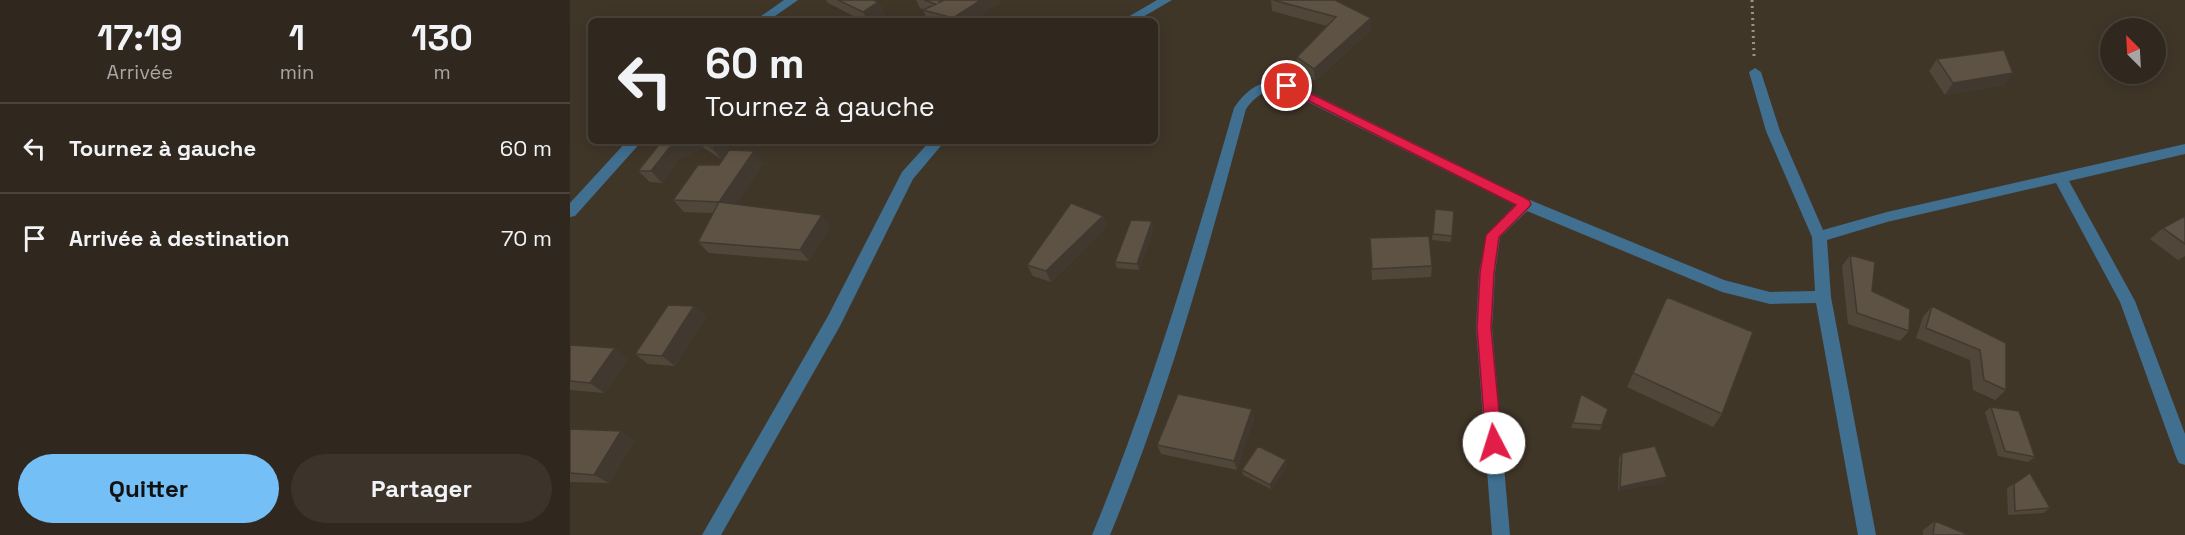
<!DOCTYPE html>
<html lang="fr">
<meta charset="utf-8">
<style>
body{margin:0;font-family:"Space Grotesk",sans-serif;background:#3c342b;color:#f1f3f6;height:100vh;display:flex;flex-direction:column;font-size:22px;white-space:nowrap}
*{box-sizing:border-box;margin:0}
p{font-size:20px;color:#a8a6a4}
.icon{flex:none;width:33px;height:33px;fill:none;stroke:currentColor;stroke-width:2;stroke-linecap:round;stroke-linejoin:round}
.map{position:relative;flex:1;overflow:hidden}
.sheet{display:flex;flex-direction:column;background:#30281e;width:570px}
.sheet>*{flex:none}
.top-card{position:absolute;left:18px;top:18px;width:570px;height:126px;border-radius:9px;box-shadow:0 3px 15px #0003,0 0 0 2px #4b443c;background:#30281e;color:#f1f3f6;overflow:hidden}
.needle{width:39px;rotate:336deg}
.fabs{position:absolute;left:1530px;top:18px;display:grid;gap:12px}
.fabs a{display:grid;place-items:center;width:66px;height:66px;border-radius:50%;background:#30281e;box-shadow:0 3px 15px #0003,0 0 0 2px #4b443c;font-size:30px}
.pin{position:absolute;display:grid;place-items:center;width:51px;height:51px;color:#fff;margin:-26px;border:3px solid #fff;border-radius:50%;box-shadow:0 2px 6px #0007}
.me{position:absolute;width:66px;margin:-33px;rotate:355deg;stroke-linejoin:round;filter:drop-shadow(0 0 4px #0008)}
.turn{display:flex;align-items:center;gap:21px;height:126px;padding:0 18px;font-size:27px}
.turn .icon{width:78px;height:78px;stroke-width:2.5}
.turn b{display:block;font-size:42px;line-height:51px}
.eta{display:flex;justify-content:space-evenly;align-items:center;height:102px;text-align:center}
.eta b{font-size:36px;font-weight:800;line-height:42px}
.primary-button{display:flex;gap:12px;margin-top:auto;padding:12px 18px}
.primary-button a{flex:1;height:69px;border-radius:36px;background:#74c0f6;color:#111;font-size:24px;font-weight:800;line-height:69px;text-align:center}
.primary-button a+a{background:#3c342b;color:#f1f3f6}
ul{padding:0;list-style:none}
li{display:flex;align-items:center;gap:18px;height:90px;padding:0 18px;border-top:2px solid #4b443c}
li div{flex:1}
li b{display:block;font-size:22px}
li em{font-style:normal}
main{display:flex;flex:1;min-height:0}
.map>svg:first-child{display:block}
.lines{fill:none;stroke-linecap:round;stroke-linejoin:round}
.path{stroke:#9a9286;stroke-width:3;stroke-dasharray:2 4;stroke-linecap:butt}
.minor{fill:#406f90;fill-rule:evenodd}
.wall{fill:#50473a}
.shaded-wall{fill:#413930}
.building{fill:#5d5244;stroke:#413930;stroke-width:1.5}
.route{fill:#e11d48;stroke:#92132f;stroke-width:1.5}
</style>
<main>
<section class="sheet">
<div class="eta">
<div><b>17:19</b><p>Arrivée</p></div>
<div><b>1</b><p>min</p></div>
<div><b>130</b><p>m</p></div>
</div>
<ul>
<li><svg class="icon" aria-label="left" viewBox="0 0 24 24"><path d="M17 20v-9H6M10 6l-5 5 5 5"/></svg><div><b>Tournez à gauche</b></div><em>60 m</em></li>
<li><svg class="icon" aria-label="arrive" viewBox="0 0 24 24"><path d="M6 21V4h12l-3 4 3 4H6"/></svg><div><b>Arrivée à destination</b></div><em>70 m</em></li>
</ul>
<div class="primary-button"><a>Quitter</a><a>Partager</a></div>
</section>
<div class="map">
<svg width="1615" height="535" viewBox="0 0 1615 535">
<rect width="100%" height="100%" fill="#403628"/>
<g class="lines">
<path class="path" d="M1182 0 1184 56"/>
<path class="minor" d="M214 0H228L198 21H184Z
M587 0H602L566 21H551Z
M1185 68 1191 72 1210 131 1253 230 1317 212 1615 144V154L1499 181 1565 301 1615 434V465L1609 463 1606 457 1550 302 1486 183 1317 222 1257 240 1261 297 1306 535H1288L1246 303 1200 304 1152 292 957 211 930 237 925 273 922 328 940 535H922L906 328 909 273 916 235 945 205 714 90C697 88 686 95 676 109 637 253 598 396 540 535H522C580 396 622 253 664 108 677 87 697 76 721 83L960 200 1154 280 1200 292 1245 291 1242 237 1196 131 1179 72Z
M57 141H72L5 216 0 217V203Z
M360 141H375L343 179 270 326 151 535H132L258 316 332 172Z"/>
</g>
<path class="wall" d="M256 0H304L308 2 315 14 305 21H293L258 3Z
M346 0H430V2L402 21H358L353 10H354L350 8Z
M701 0H765L801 18V30L745 81 728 69 727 57 757 26 702 11Z
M1367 59 1435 85 1375 95 1359 71Z
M92 141H153L160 150 193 163 166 204 261 226 239 261 139 253 128 242 143 213 114 212 103 200 149 165 154 157 151 159 134 148 109 159 92 183 80 182 68 171Z
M865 209 884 211 881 242 862 240Z
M533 216 537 227 481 282 463 276 457 265Z
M1615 216V256L1608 260 1580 239 1593 228Z
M584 228 569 270 547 268 545 262Z
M800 238 862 266 861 277 802 280Z
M1280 255 1302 291 1339 331 1330 341 1278 324 1272 266Z
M1097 297 1152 414 1143 427 1057 387Z
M124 306 136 317 105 366 78 364 65 354Z
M1362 306 1436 343V390L1425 400 1403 390 1400 360 1346 338 1353 317Z
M0 345 58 359 34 393 0 390Z
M1009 399 1038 409 1030 430 1001 428Z
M1421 407 1465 457 1458 462 1428 456 1415 412Z
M684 418 667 470 591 454 587 445Z
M0 429 65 440 39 483 0 482Z
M1052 453 1097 477 1094 482 1048 491 1049 458Z
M717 465 701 489 673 475 672 470Z
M1460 473 1480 508 1473 513 1438 515 1437 488Z
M1365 521 1399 535H1353V530Z"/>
<path class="shaded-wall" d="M411 0H430V2L402 21H385L383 18Z
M308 2 315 14 305 21H298L293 12Z
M801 18V30L745 81 744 69Z
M1443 73 1435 85 1375 95 1383 83Z
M114 141H128L134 148 109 159 92 183 81 171 99 148Z
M151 141H153L162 152 151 159 142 148Z
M184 151 193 163 160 214 149 202Z
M252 215 261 226 239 261 230 250Z
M533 216 537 227 481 282 476 271Z
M582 221 584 228 569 270 567 264Z
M124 306 136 317 105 366 92 356Z
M45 348 58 359 34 393 20 383Z
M682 409 684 418 667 470 664 461Z
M51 431 65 440 39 483 24 475Z
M716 460 717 465 701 489 700 485Z
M1097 477 1094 482 1048 491 1050 487Z"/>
<path class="building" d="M268 0H304L308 2 293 12Z
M354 0H372L368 3 374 0H411L383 18 353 10 366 4Z
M703 0H765L801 18 744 69 727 57 766 17Z
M1434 50 1443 73 1383 83 1367 59Z
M92 141H114L99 148 81 171H68Z
M131 141H151L142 148Z
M159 150 184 151 149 202 103 200 128 165H149Z
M149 202 252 215 230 250 128 242Z
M501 203 533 216 476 271 457 265Z
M865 209 884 211 882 236 863 234Z
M1615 216V244L1593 228Z
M561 220 582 221 567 264 545 262Z
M859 236 862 266 802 269 800 238Z
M1280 255 1305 262 1302 291 1340 309 1339 331 1287 313Z
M1097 297 1183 332 1152 414 1063 373Z
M98 305 124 306 92 356 65 354Z
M1362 306 1436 343V390L1414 380 1410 350 1356 328Z
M0 345 45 348 20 383 0 381Z
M608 394 682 409 664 461 587 445Z
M1011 394 1038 409 1032 425 1003 423Z
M1421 407 1449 411 1465 457 1435 451Z
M0 429 51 431 24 475 0 473Z
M688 446 716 460 700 485 672 470Z
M1085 446 1097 477 1050 487 1052 453Z
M1460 473 1480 508 1445 511 1444 484Z
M1365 521 1399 535H1363Z"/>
<path class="route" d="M717 82 959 200 961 204 959 207 929 237 924 273 921 328 932 443 929 448 924 450 918 448 916 443 907 328 910 273 916 235 946 205 713 88V83Z"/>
</svg>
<div class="fabs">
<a><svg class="needle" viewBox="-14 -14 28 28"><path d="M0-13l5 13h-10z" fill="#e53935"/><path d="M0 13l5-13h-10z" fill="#a8a6a4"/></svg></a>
</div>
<div class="pin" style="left:717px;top:86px;background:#d93025"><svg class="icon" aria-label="arrive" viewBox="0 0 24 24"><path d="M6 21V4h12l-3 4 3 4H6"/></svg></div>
<svg class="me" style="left:924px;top:443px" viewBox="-20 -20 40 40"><circle r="19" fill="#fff"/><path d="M0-13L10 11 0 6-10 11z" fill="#e11d48"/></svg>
<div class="top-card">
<div class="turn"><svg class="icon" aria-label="left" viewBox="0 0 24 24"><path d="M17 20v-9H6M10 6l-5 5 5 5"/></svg><div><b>60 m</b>Tournez à gauche</div></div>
</div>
</div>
</main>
